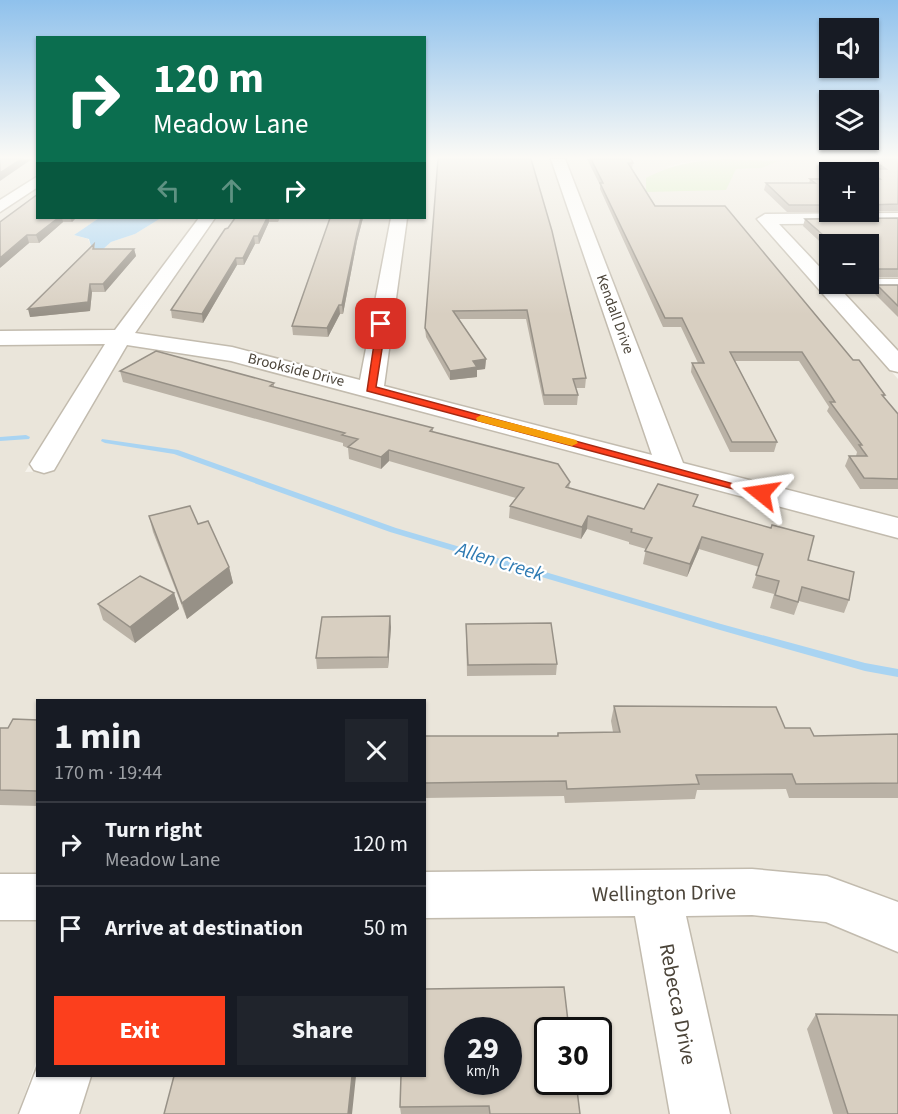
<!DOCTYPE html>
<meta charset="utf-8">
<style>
body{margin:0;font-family:"Source Sans 3",sans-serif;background:#20242c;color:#f1f3f6;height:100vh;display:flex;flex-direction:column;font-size:22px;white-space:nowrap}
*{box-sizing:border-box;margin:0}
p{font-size:20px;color:#9ea1a6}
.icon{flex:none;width:33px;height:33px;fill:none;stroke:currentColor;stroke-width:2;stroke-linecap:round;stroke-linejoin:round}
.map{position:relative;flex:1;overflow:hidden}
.side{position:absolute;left:36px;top:699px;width:390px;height:378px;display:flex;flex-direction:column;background:#171b24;border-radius:0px;box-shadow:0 2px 4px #0004}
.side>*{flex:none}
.banner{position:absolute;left:36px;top:36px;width:390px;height:183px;border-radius:0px;box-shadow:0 2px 4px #0004;background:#0b6e4f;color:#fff;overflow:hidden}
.buttons{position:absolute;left:819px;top:18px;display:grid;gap:12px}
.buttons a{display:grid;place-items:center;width:60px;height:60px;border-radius:0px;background:#171b24;box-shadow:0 2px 4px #0004;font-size:30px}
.speed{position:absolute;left:444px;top:1017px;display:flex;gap:12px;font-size:30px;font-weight:700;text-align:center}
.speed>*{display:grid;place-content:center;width:78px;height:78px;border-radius:50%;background:#171b24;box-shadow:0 2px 4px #0004;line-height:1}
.speed small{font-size:15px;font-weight:400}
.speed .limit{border:3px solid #111;border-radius:9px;background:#fff;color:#111}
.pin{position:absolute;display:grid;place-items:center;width:51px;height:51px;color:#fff;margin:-26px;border-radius:12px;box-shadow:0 3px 9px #0006}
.me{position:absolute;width:66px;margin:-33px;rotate:285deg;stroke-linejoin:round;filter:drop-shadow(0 0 4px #0008)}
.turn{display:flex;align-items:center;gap:21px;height:126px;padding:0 18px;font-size:27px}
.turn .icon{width:78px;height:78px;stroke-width:2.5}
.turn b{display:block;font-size:42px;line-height:51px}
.lanes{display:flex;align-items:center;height:57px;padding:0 18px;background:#0003;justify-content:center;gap:30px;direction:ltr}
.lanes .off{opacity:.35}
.round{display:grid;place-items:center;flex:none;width:63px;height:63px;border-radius:0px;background:#20242c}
.overview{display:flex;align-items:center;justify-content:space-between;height:102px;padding:0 18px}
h1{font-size:36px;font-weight:700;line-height:45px}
.cta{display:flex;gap:12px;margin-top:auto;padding:12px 18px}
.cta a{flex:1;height:69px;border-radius:0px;background:#fc3f1d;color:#fff;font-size:24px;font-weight:700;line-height:69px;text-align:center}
.cta a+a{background:#20242c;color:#f1f3f6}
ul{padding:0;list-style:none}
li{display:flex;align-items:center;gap:18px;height:84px;padding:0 18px;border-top:2px solid #363941}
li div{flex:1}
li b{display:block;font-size:22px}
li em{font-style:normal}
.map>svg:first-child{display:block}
.residential{fill:#eae5da;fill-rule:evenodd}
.green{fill:#d2eab5}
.water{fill:#a9d4f2}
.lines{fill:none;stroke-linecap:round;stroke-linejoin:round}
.stream{fill:#a9d4f2;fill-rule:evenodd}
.minor-casing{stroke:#c2bbae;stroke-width:3}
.minor{fill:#fff;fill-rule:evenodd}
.wall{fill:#bab2a6}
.shaded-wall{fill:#979187}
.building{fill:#d8cfc1;stroke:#979187;stroke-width:1.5;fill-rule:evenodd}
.route{fill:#fc3f1d;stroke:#a42913;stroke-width:1.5}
.slow{fill:#f59e0b}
.labels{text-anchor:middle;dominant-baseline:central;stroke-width:4.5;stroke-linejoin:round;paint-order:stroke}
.far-street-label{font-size:15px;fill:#4b4439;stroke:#fff}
.water-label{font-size:20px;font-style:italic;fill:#2e7ab2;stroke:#fff}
.near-street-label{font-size:21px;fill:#4b4439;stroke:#fff}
</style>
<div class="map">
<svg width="898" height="1114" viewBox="0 0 898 1114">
<rect width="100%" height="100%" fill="#f6f3ec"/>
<path class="residential" d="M0 159H37V174L0 201Z
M425 159H551L652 457 384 386 408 218H424Z
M565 159H724L685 162 666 167 729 182 736 169 762 168 777 161 763 159H898V216H763L757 219 898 379V520L684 465ZM830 172H868V212H830Z
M37 185 38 218H99L74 235 88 239 91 246 82 256 101 251 111 242 135 234 161 218H198L112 333 0 334V213Z
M215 218H391L359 380 239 350 133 334Z
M776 221H898V282H869L868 244H830L829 278Z
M840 289H898V352Z
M105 341 25 472 55 471 127 343 225 358 657 473 659 476H669L898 537V906L425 874 424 700H38L37 877H0V342Z
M757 914 827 920 898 949V1114H731L686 915Z
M635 915 669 1114H80L91 1076H424L425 917ZM458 1030H508V1082H458ZM548 1030H598V1082H548Z
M0 919H37V1059L18 1114H0Z"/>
<path class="green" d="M724 159 778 161 762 168 736 169 726 190 646 192V178C673 164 695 161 724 159Z"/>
<path class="water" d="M99 218H161L135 234 111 242 101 251 82 256 91 246 89 239 74 235Z"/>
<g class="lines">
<path class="stream" d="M26 435 30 437 29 439 0 441V437Z
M102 439 178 450 396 528 721 624 865 663 898 669V677L865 671 720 630 390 532 174 454 105 443 101 441Z"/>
<defs>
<path id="minor" d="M551 159H565L683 463 898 518V538L231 361 127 345 54 470 44 473 34 470 30 464 105 344 0 345V331L115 330 199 218H215L135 333 232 347 360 380 391 218H407L384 386 652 455Z
M38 176V187L0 212V200Z
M898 213V223L779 224 830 278V284H868V279H898V291H842L898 351V372L890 370 757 219 765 214Z
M752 869 827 876 898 902V952L826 922 752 915 686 916 730 1114H670L635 916 424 918V872Z
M0 874H38V920H0Z
M38 1065V1076H91L79 1114H19Z"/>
</defs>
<use href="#minor" class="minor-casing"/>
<use href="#minor" class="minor"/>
</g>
<path class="wall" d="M438 159 586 378 585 388H576L578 395 577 405H544L526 319H459L486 359 485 369 477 370V377L450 380 426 337 425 328Z
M587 159H631L633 163 632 169 655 206 853 360 885 395 884 397 898 414V489H860L845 466 849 456H856L857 452 827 411 829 407 799 361H735L777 442 774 452H730L691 372 692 363H698L681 327H663L600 189V185Z
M866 159H898V211H868V179H869L868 178V172H865L866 169H874L865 162Z
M810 179H830V212H838H787L764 190 766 183H809Z
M38 218H76L72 222H63L39 243H29L0 268Z
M235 218H280L278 222H269L259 244H255L244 265H237L203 323 172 318 171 310Z
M330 218H363L357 241 343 314H340L328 337 293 335 292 326Z
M898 218V277H868V244H830V251L803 226 805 219Z
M94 244 95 249H134L136 256 105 292H92L90 311 30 317Z
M877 285H898V317L874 293Z
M120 371 274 383V387L433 428V432L570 482 569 488 644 509 695 507 808 560 849 600 844 613 799 601 794 615 770 608 774 594 752 588 759 567 699 549 687 577 643 564 646 549 629 544V542L587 529 581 539 509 518 510 506 516 498 389 461 381 469 349 459 348 448 343 446V443L123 382Z
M149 516 198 524 229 567 233 583 187 619 153 532Z
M174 593 179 609 135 643 103 620 98 604Z
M466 624 557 664 556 675 467 676Z
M391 627 388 668 317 669 316 658Z
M614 706 785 728 814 736 898 734V798H789L786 789 697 790 695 799 565 803 564 796 424 798V736H557L558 733 613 732 611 721Z
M38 720V806L0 805V728H8Z
M816 1014 898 1114H833L807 1029Z
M401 1076 580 1114H401L400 1107Z"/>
<path class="shaded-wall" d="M21 159H32L0 181V173Z
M58 218H62L63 222 39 243 36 235Z
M70 218H76L72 222Z
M267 218H269V222L259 244 258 236Z
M361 218H363L357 241 343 314 342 305 357 233Z
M27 235 29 243 0 268V258Z
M254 236 255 244 244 265 243 258Z
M134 249 136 256 105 292 103 284Z
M236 258 237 265 203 323 202 314Z
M90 284 92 292 90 311 30 317 28 309Z
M339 305 340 314 328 337 327 328Z
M486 359 485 369 477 370V377L450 380V371L473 361Z
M389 450V461L381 469V457Z
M588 516 587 529 581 539 582 527Z
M702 537 699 549 687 577 690 564Z
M229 567 233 583 187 619 182 603Z
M174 593 179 609 135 643 130 627Z
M390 616 391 627 388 668V657Z
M352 1076H356L352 1114H348Z"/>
<path class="building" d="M0 159H21L0 173Z
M438 159H531L552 231 586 378 573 379 578 395H544L527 310 453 311 486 359 473 361 477 367 450 371 425 328Z
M591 159H631L633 163H628L655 206H725L853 360H859L885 395H882L898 414V479L864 478 849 456H867L859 445H862L830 402H835L802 352H730L777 442H732L692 363H704L682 318H665L600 183H603Z
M872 159H898V204L868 205V179H880L866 169H886Z
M810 179H830V205H789L766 183H815Z
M38 194V218H58L36 235H27L0 258V222Z
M235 218H267L258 236H254L243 258H236L202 314 171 310 225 229 228 228Z
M330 218H361L357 233 342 305H339L327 328 292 326Z
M898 218V269H871L868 271V244H833L805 219Z
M94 244 93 249H134L103 284H90L88 302 28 309Z
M877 285H898V306Z
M156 351 274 383 270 386 433 428 430 431 558 464 570 482 566 487 644 509 658 484 698 495 693 506 771 528 772 525 814 536 808 560 854 572 849 600 802 587 798 602 775 595 779 581 756 575 763 554 702 537 690 564 645 551 652 538 631 532 632 529 588 516 582 527 510 506 524 488 389 450 381 457 348 447 358 439 342 435 345 433 120 371Z
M190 506 198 524 208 521 229 567 182 603 149 516Z
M140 576 174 593 130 627 98 604Z
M390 616 388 657 316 658 322 617Z
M551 623 557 664 468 665 466 624Z
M614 706 776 707 785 728H810L814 736 898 734V783L796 784 792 774 696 775 699 784 567 789 566 781 424 783V736H558V733L620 732Z
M13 719 38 720 37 791 0 790V728H8Z
M564 987 569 1030H548V1082H576L580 1114H490L489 1106 400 1107 401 1076H424V989ZM458 1030H508V1082H458Z
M816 1014 898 1015V1114H848Z
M174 1076H352L348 1114H164Z"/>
<linearGradient id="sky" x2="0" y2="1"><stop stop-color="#8fc1ec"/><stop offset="0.5" stop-color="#fbfaf6"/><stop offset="1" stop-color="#fbfaf6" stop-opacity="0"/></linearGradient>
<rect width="898" height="315" fill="url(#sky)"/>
<path class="route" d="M381 322 386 324 376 387 767 493 761 496 756 495 367 391 377 324Z"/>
<path class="slow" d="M481 415 576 440 578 443 572 446 477 421 476 418Z"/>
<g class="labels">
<g class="far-street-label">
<text transform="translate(615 314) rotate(70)">Kendall Drive</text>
<text transform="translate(296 370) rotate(14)">Brookside Drive</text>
</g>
<g class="water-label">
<text transform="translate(500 562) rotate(17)">Allen Creek</text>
</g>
<g class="near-street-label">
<text transform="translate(664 893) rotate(-1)">Wellington Drive</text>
<text transform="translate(678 1004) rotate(79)">Rebecca Drive</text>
</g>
</g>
</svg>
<div class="buttons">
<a><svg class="icon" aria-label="sound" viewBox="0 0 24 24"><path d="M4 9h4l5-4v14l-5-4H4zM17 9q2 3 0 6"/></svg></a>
<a><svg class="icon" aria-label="layers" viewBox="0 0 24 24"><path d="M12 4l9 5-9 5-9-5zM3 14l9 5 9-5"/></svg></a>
<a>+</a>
<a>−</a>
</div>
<div class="speed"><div>29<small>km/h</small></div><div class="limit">30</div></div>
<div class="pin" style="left:381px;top:324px;background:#d93025"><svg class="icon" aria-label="arrive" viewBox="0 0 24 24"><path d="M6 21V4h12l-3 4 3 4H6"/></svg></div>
<svg class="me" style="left:761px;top:493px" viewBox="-20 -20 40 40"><path d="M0-17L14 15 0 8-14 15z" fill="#fc3f1d" stroke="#fff" stroke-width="4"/></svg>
<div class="banner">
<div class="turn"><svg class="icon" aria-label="right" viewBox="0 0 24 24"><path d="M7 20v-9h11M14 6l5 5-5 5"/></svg><div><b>120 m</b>Meadow Lane</div></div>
<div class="lanes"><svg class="icon off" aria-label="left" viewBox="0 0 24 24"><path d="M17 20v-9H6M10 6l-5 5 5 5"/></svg><svg class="icon off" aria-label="ahead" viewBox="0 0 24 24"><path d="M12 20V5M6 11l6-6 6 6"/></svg><svg class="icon" aria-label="right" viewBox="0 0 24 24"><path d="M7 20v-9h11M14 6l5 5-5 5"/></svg></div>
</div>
<section class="side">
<div class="overview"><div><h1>1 min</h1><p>170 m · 19:44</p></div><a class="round"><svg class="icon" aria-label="close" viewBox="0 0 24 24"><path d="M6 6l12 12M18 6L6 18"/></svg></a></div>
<ul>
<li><svg class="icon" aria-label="right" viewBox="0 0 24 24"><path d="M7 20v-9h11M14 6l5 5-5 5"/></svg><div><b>Turn right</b><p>Meadow Lane</p></div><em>120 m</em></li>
<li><svg class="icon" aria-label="arrive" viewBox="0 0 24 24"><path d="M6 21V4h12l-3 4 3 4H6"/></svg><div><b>Arrive at destination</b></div><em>50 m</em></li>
</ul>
<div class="cta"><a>Exit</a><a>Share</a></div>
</section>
</div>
